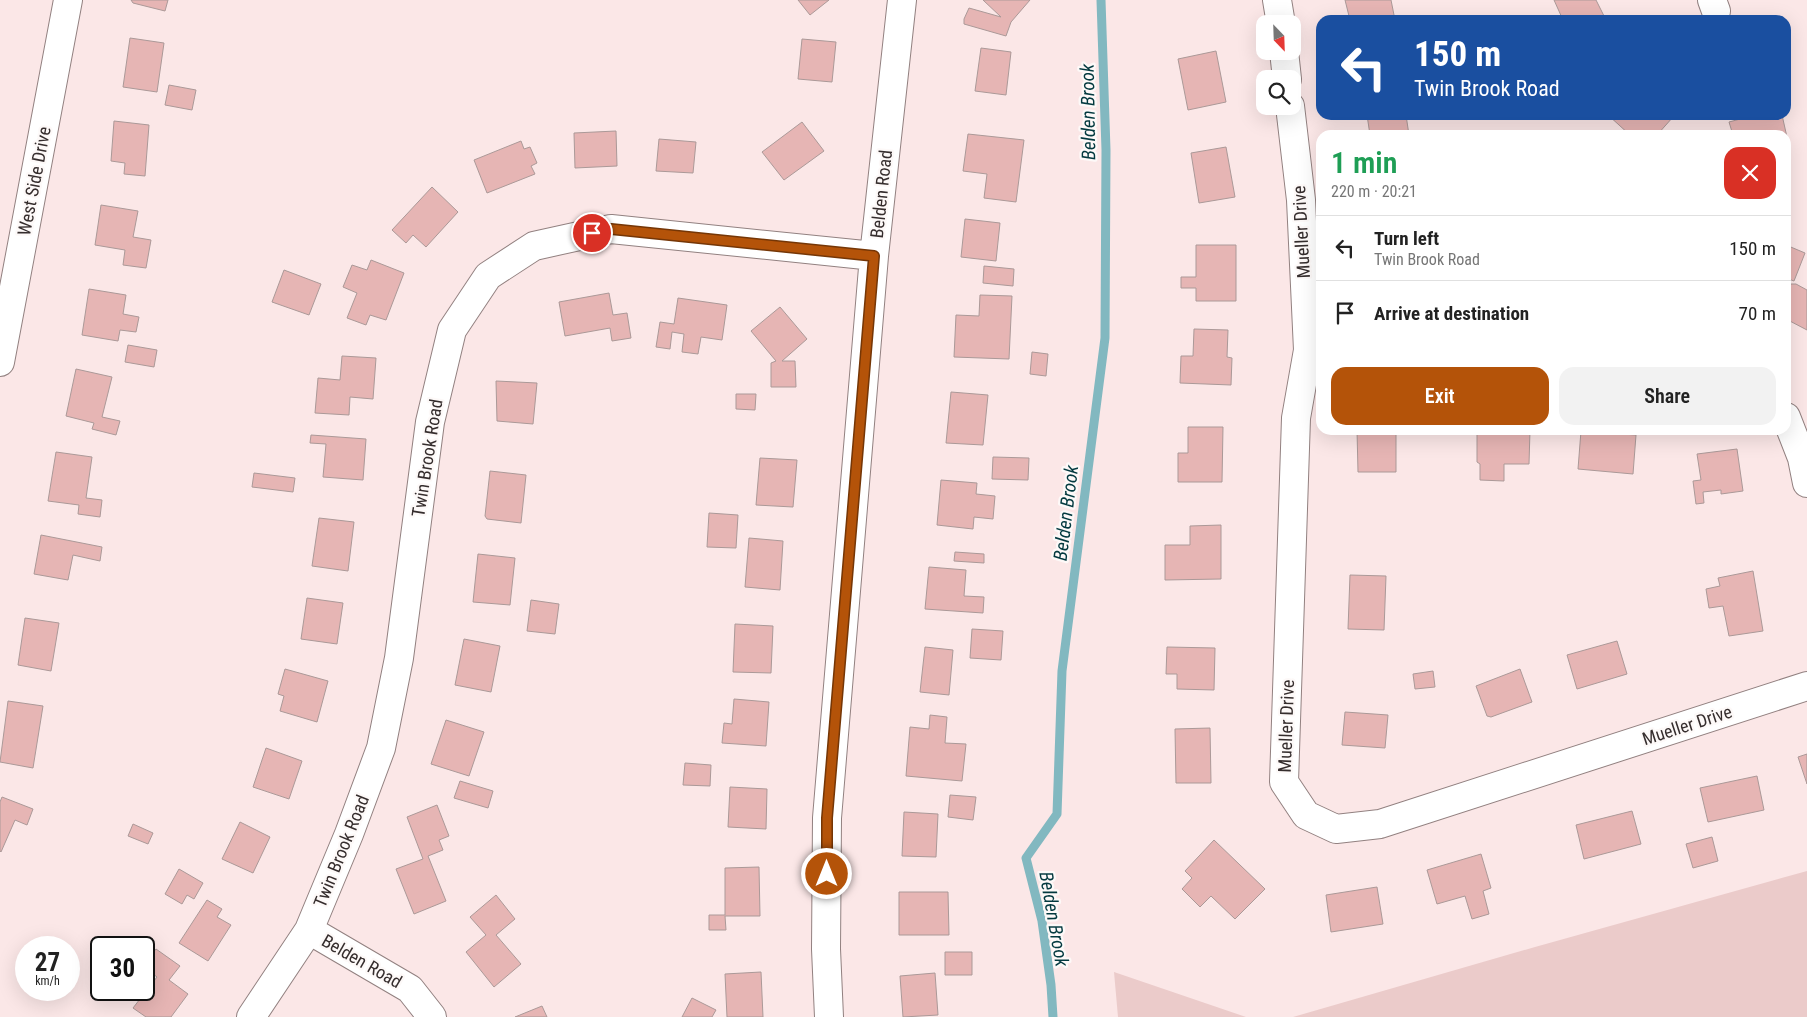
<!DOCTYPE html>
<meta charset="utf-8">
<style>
body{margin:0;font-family:"Roboto Condensed",sans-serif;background:#f2f2f2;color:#222;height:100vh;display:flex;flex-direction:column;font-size:19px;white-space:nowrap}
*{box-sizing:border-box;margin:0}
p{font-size:16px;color:#767676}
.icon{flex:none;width:28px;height:28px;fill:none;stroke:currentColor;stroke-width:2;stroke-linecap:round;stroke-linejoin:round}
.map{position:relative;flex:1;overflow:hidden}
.side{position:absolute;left:1316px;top:130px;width:475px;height:305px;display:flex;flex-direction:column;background:#fff;border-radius:15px;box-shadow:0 5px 20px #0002}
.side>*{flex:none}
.top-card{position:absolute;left:1316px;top:15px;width:475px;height:105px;border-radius:15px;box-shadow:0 5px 20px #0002;background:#1a4fa0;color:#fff;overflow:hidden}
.needle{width:32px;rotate:157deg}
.fabs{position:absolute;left:1256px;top:15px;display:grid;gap:10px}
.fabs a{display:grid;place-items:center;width:45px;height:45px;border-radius:10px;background:#fff;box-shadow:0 5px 20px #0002;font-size:25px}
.speed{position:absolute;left:15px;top:936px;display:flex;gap:10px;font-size:25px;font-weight:700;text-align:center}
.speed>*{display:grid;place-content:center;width:65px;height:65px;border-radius:50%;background:#fff;box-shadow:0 5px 20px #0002;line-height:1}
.speed small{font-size:12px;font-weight:400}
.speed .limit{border:2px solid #111;border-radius:8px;background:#fff;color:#111}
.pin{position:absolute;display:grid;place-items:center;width:42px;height:42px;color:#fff;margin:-21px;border:2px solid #fff;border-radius:50%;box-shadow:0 1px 5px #0007}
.me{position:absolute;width:55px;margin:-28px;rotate:0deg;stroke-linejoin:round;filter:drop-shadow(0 0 4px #0008)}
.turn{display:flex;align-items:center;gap:18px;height:105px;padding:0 15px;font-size:22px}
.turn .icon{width:65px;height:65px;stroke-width:2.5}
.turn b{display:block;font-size:35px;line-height:42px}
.round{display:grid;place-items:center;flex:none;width:52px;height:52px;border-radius:15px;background:#f2f2f2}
.summary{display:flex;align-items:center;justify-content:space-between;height:85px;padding:0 15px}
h1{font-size:30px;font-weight:600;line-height:38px;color:#1e9e55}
.primary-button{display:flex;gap:10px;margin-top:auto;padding:10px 15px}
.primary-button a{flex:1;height:58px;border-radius:15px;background:#b45309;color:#fff;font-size:20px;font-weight:600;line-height:58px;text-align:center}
.primary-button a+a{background:#f2f2f2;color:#222}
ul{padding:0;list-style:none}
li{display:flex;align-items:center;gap:15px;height:65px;padding:0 15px;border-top:1px solid #e0e0e0}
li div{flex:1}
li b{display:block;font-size:19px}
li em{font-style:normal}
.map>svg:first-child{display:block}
.green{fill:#ebcbca}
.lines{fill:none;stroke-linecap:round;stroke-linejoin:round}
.stream{stroke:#82b8c0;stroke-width:9}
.building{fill:#e6b5b4;stroke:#ab9998}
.minor-casing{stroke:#928180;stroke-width:30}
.minor{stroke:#fff;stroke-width:28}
.route-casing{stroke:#753606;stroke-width:12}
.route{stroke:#b45309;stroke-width:9}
.labels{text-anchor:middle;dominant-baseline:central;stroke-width:4.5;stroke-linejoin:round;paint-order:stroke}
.street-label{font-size:18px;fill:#352d2d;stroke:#fdf9f8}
.water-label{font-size:19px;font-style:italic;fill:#03393f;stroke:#fdf9f8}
</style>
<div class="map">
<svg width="1807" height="1017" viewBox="0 0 1807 1017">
<rect width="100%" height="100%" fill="#fbe7e7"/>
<path class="green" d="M1807 871V1017H1293L1535 947Z
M1114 972 1246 1017H1118Z"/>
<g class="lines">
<path class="stream" d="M1053 1017 1051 985 1042 921 1026 858 1057 814 1062 671 1105 338 1106 150 1101 0"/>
</g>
<path class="building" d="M131 0H168L165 11 133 3Z
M798 0H829L810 15Z
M983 0H1030L1011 22 1006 36 964 24V19L969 8 1001 17Z
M1345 0H1391L1395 20H1350Z
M1554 0H1596L1606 20H1563Z
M130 38 164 43 157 92 123 87Z
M802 39 836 42 832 82 798 79Z
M981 48 1011 52 1006 95 975 91Z
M1216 51 1226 102 1188 110 1178 59Z
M169 85 196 90 192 110 165 105Z
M1367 115H1406L1409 135H1370Z
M1608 115H1671L1673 117 1657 135H1630Z
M1755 115H1782L1789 146H1786V135H1733L1729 122Z
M114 121 149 125 145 176 124 174 125 163 111 161Z
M802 122 824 151 784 180 762 152Z
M616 131 617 166 575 168 574 133Z
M968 134 1024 140 1016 202 984 198 987 174 963 171Z
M659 139 696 142 693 173 656 171Z
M521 141 524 149 530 147 537 163 531 166 535 174 487 193 474 160Z
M1226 147 1235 197 1199 203 1191 153Z
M432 187 458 212 426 247 413 235 406 243 392 230Z
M101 205 138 211 133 237 151 240 146 268 123 265 125 250 95 245Z
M965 219 1000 223 996 261 961 257Z
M1196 245H1236V301H1196V288H1181V277H1196Z
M1786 245 1805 253 1794 281 1786 278Z
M371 260 404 273 386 320 370 315 366 325 347 318 357 293 343 287 352 265 367 270Z
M984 266 1014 269 1013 286 983 283Z
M284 270 321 284 309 315 272 302Z
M1791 284H1796L1807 290V330L1786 319V292Z
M89 289 126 295 123 314 139 317 136 332 120 330 118 341 82 335Z
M609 293 613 315 627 313 631 338 612 341 610 328 565 336 559 302Z
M980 295 1012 296 1009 359 954 357 956 315 979 316Z
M678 298 727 305 722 340 701 337 698 354 682 352 684 334 672 332 670 349 656 347 660 322 674 324Z
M780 307 807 339 782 361H795L796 387H771V363L776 361 751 331Z
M1194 329 1228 330 1227 357 1232 358 1231 385 1180 383 1181 356H1193Z
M128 345 157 350 154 367 125 362Z
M1032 352 1048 354 1046 376 1030 374Z
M342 356 376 358 373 399 350 397 349 415 315 413 318 378 340 380Z
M76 369 112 377 102 417 120 421 116 435 92 429 94 423 66 416Z
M496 381 537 383 533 424 497 421Z
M951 392 988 395 983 445 946 443Z
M736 394H756L755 410 736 409Z
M1188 427H1223L1222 482H1178V453H1188Z
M1357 430H1396V472H1358Z
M1477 430H1530L1529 464H1504V481L1480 480V464L1477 462Z
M1581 431 1636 435 1633 474 1578 469Z
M311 435 366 439 363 480 323 477 326 444 310 443Z
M1737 449 1743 491 1721 494V490L1703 492 1704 503 1696 504 1693 481 1701 480 1697 454Z
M56 452 92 457 86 498 102 500 100 517 78 514 79 505 48 501Z
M993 457 1029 458 1028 480 992 479Z
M760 458 797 460 793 507 756 505Z
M490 471 526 475 521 523 487 519 485 516Z
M254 473 295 478 293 492 252 487Z
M941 480 977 483 976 494 995 496 993 519 974 517 973 529 937 525Z
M709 513 738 515 736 548 707 547Z
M319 518 354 522 348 571 312 566Z
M1221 525V579L1165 580V545H1190V526Z
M41 535 102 547 100 561 73 555 68 580 34 574Z
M749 538 783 541 780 590 745 587Z
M955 552 984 554V563L954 561Z
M478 554 515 558 510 605 473 602Z
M929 567 966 570 964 596 984 597 983 613 925 609Z
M1753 571 1763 631 1729 636 1723 606 1709 608 1706 589 1720 586 1718 578Z
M1350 575 1386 576 1384 630 1348 629Z
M307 598 343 603 337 644 301 639Z
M531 600 559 604 555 634 527 631Z
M25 618 59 623 51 671 18 665Z
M735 624 773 626 771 673 733 672Z
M972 629 1003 631 1001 660 970 658Z
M464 639 500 646 491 692 455 685Z
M1617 641 1627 674 1577 689 1567 655Z
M925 647 953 650 949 695 920 692Z
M1167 647 1215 648 1214 690 1177 689V674H1166Z
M285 669 328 681 317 722 280 711 284 696 278 694Z
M1520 669 1532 702 1491 717 1487 716 1476 686Z
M1433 671 1435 687 1415 689 1413 674Z
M734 699 769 702 766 746 722 743 724 723 732 724Z
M8 701 43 706 33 768 0 762Z
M1345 712 1388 715 1385 748 1342 745Z
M930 715 947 717 945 743 966 744 962 781 906 776 910 727 929 729Z
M446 720 484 732 469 776 431 764Z
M1210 728 1211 783H1176L1175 729Z
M266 748 302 761 289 799 253 787Z
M1807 754V784L1798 757Z
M685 763 711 765 710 786 683 785Z
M1757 776 1764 810 1708 822 1700 788Z
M460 781 493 791 488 808 454 798Z
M730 787 767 789 766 829 728 827Z
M950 795 976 797 973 820 948 817Z
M2 797 33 809 27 825 15 820 1 852 0 851V802Z
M437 805 449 836 439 840 443 850 428 856 446 901 414 914 396 869 423 859 407 817Z
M1632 811 1641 844 1584 859 1576 825Z
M904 812 938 814 936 857 902 856Z
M240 822 270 837 253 873 222 859Z
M133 824 153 833 148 844 128 836Z
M1712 837 1718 861 1693 868 1686 844Z
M1214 840 1265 889 1235 919 1211 896 1200 907 1182 889 1192 878 1185 871Z
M1481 854 1491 888 1483 891 1489 914 1472 919 1465 896 1437 904 1427 870Z
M759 867 760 916H725L726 930H709V915H725V868Z
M179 869 203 883 194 899 187 895 182 904 165 894Z
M1377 887 1383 924 1331 932 1326 895Z
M899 892H948L949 935H899Z
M496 895 515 919 496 935 521 964 494 987 466 952 486 935 470 917Z
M207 900 222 909 217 917 231 925 208 961 179 943Z
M156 949 180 966 169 980 188 994 171 1017H146L133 1008 157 977 144 967V964Z
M945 952H972V975H945Z
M761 972 763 1017H727L725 974Z
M935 973 938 1015 903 1017 900 976Z
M692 998 716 1010 712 1017H682Z
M542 1006 547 1017H515Z"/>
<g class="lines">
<defs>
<path id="minor" d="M1277 0 1281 24
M1712 0 1716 11
M1284 51 1287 79
M1290 106 1301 200 1308 350 1296 418 1284 782 1306 815 1336 829 1380 824 1807 686
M0 362 68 0
M1786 417 1802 458 1807 483
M309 930 410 989 432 1017
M251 1017 309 930 349 834 381 748 399 658 430 422 452 330 488 276 534 246 611 229 874 256
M829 1017 826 949 827 818 874 256 902 0"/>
</defs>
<use href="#minor" class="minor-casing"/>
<use href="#minor" class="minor"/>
</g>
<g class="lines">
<defs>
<path id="route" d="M592 233 611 229 874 256 827 818V874"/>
</defs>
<use href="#route" class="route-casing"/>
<use href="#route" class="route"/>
</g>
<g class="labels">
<g class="street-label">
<text transform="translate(34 181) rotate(-79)">West Side Drive</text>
<text transform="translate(881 194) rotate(-84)">Belden Road</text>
<text transform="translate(1301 232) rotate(-93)">Mueller Drive</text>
<text transform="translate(427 458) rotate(-81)">Twin Brook Road</text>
<text transform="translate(1687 725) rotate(-18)">Mueller Drive</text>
<text transform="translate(1286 726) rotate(-88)">Mueller Drive</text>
<text transform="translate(341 851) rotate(-68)">Twin Brook Road</text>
<text transform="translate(362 961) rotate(30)">Belden Road</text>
</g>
<g class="water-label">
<text transform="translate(1088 112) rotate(-91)">Belden Brook</text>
<text transform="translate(1066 513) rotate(-83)">Belden Brook</text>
<text transform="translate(1054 919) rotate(80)">Belden Brook</text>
</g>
</g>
</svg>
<div class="fabs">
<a><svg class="needle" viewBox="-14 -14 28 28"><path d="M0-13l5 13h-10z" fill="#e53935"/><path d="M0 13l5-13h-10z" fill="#767676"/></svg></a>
<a><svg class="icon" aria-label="search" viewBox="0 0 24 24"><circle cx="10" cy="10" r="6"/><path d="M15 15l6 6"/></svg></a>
</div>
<div class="speed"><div>27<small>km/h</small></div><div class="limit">30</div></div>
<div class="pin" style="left:592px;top:233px;background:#d93025"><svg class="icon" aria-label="arrive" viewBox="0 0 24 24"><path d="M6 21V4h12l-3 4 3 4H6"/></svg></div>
<svg class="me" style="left:827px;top:874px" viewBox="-20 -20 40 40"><circle r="17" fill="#b45309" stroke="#fff" stroke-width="3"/><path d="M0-11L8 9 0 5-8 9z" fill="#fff"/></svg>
<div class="top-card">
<div class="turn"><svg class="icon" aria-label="left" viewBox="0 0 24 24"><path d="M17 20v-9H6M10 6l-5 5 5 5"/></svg><div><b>150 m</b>Twin Brook Road</div></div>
</div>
<section class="side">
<div class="summary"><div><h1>1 min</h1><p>220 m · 20:21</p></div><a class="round" style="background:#d93025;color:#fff"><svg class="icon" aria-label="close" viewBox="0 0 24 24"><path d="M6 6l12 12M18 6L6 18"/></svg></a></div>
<ul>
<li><svg class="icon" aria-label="left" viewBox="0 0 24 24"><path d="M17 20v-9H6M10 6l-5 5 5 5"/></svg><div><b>Turn left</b><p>Twin Brook Road</p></div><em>150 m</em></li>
<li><svg class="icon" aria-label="arrive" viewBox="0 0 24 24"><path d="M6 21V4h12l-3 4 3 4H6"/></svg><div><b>Arrive at destination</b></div><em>70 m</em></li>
</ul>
<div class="primary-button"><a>Exit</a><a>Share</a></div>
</section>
</div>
